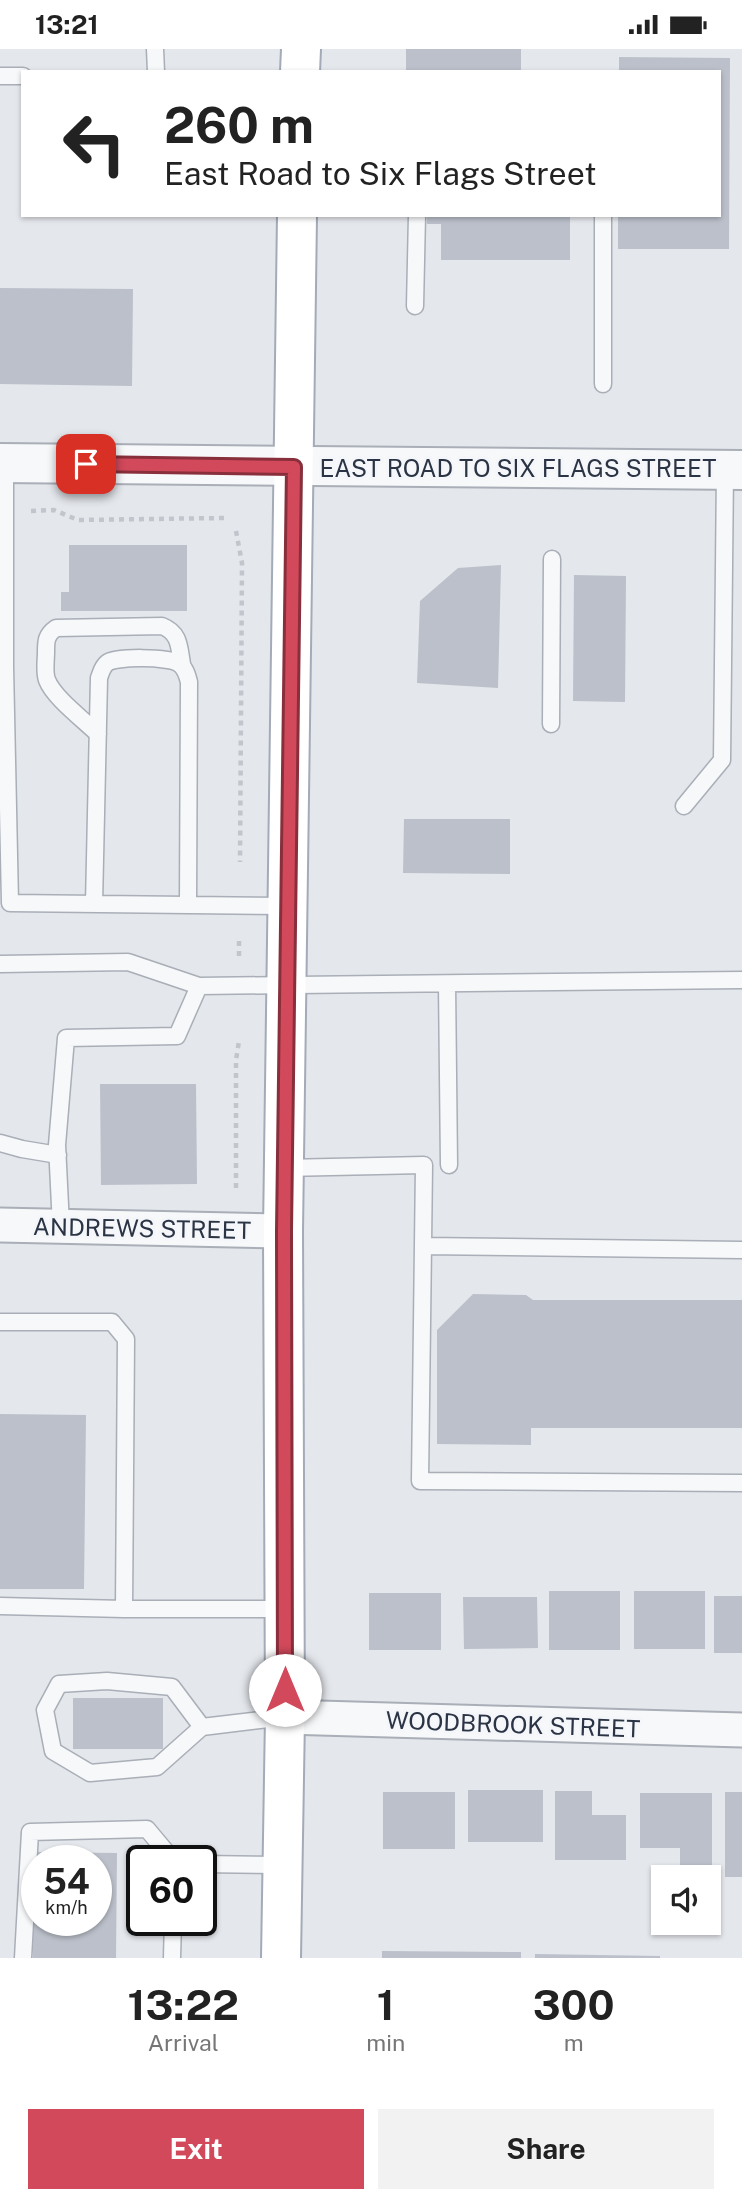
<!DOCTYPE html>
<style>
body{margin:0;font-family:"Public Sans",sans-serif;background:#f2f2f2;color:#222;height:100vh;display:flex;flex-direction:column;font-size:26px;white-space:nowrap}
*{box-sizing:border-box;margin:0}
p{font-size:23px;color:#767676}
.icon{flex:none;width:38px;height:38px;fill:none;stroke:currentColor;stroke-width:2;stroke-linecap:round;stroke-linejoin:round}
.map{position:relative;height:1909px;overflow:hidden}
.sheet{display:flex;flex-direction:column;background:#fff;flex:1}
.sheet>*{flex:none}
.hud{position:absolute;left:21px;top:21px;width:700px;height:147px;border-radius:0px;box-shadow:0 2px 5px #0004;background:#fff;color:#222;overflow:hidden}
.fabs{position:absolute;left:651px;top:1816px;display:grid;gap:14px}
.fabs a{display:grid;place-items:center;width:70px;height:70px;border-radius:0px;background:#fff;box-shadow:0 2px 5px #0004;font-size:35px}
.speed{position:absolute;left:21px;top:1796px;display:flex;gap:14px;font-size:35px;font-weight:700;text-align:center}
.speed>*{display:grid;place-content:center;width:91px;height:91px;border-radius:50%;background:#fff;box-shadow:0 2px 5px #0004;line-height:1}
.speed small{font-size:18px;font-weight:400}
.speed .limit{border:4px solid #111;border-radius:10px;background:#fff;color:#111}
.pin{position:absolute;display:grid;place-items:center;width:60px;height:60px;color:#fff;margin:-30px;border-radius:14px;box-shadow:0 4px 10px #0006}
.me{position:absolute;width:77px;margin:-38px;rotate:0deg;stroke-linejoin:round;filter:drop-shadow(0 0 5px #0008)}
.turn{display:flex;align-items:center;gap:24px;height:147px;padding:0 28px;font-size:32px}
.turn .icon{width:91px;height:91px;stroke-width:2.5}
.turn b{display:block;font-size:49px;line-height:60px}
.eta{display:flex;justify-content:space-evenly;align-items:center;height:119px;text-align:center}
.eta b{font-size:42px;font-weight:700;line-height:49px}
.primary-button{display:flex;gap:14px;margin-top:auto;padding:14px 28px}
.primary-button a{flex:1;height:80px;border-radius:0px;background:#d1495b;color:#fff;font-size:28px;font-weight:700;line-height:80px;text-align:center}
.primary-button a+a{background:#f2f2f2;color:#222}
.status{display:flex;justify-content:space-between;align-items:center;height:49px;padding:0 35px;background:#fff;direction:ltr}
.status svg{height:19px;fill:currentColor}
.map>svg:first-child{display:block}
.building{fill:#bbc0ca;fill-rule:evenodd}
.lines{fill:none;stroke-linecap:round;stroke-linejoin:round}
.service-casing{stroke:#a9aeb7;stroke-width:19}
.minor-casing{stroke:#a9aeb7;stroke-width:37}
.tertiary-casing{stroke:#a9aeb7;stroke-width:42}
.primary-casing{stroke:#a3abb8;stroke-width:42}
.path{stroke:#c2c5cb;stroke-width:4.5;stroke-dasharray:5 5;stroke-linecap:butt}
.service{stroke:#f7f8fa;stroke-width:16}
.minor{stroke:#f7f8fa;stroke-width:33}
.tertiary{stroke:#f7f8fa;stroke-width:38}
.primary{stroke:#fff;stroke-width:38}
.route-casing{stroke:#882f3b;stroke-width:18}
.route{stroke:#d1495b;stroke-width:12}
.labels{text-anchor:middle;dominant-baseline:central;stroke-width:6;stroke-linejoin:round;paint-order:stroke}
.street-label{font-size:24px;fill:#2b3445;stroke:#f4f6f9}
</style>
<div class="status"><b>13:21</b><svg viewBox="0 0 49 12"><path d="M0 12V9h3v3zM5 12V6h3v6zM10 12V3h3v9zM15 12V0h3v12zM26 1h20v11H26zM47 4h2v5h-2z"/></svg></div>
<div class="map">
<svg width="742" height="1909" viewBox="0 0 742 1909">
<rect width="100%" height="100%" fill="#e4e7ec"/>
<path class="building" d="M406 0H521V22L406 21Z
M619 8 730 9 729 200H618V166H719V23H619Z
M427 166H570V211H441V175H427Z
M0 239 133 240 132 337 0 335Z
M69 496H187V562H61V543H69Z
M501 516 498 639 417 634 420 552 458 519Z
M574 526 626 527 625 653 573 652Z
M404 770H510V825L403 824Z
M100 1035H196L197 1135 101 1136Z
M473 1245 526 1246 533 1251H742V1379H531V1396L437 1395V1281Z
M0 1365 86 1366 84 1540H0Z
M549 1542H620V1601H549Z
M634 1542H705V1600H634Z
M369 1544H441V1601H369Z
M714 1547H742V1604H714Z
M463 1548H537L538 1599 464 1600Z
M73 1649H163V1700H73Z
M468 1741H543V1793H468Z
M555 1742H592V1766H626V1811H555Z
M383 1743H455V1800H383Z
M725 1743H742V1828H725Z
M640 1744H712V1817H680V1799H640Z
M34 1803 117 1804 116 1909H33ZM37 1811H96V1871H37Z
M382 1902 521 1903V1909H382Z
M535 1905 660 1907V1909H535Z"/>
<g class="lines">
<defs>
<path id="service" d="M155 0 156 23
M0 27H23
M603 166V335
M415 257 417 166
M5 414V617L10 854 288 857
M551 675 552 510
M98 685C84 671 54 649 47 631 44 623 46 612 46 603 46 592 46 586 56 579L162 577C180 584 179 598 182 615
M684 757 722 711 725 421
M94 855 99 629C101 624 102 618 107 614 115 607 169 608 178 614 185 618 187 625 189 633L188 855
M0 915 128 913 199 937
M447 935 449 1116
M0 1094 22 1100 58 1106
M284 1119 424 1116 420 1432 742 1434
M61 1177 57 1096 66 989 177 987 199 937 742 931
M423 1197 742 1201
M0 1273H112L126 1290 124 1560H285
M0 1557 124 1560
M202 1678 172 1638 107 1632 59 1635 45 1661 53 1702 90 1724 157 1718 202 1678 285 1668
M201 1815 283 1816
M23 1909 30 1783 147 1780 173 1811
M172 1909 173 1871"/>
<path id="minor" d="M0 1176 283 1182
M285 1668 742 1681"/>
<path id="tertiary" d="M0 414 742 421"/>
<path id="primary" d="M300 23 301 0
M281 1909 285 1668 283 1182 297 166"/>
</defs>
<use href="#service" class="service-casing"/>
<use href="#minor" class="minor-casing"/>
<use href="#tertiary" class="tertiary-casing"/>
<use href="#primary" class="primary-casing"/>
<path class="path" d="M31 462 54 461 78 471 224 469
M236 482 242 514 240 813
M239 892V912
M236 1139V1011L239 992"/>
<use href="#service" class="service"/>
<use href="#minor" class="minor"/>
<use href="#tertiary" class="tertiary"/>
<use href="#primary" class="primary"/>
</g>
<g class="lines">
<defs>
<path id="route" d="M86 415 294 418 284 1182 285 1641"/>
</defs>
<use href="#route" class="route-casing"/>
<use href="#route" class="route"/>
</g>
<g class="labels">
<g class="street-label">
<text x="518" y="419">EAST ROAD TO SIX FLAGS STREET</text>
<text transform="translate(142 1179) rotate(1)">ANDREWS STREET</text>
<text transform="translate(513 1675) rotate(2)">WOODBROOK STREET</text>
</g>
</g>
</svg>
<div class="fabs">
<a><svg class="icon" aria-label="sound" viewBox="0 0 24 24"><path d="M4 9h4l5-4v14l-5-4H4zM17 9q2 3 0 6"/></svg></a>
</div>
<div class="speed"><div>54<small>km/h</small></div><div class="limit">60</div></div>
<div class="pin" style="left:86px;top:415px;background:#d93025"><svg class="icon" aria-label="arrive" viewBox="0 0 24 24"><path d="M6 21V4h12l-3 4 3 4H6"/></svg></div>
<svg class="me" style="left:285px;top:1641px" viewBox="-20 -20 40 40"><circle r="19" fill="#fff"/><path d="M0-13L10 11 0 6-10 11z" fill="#d1495b"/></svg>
<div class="hud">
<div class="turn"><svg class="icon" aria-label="left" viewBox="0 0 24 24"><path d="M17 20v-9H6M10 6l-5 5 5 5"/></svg><div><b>260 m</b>East Road to Six Flags Street</div></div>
</div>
</div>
<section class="sheet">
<div class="eta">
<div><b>13:22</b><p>Arrival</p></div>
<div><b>1</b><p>min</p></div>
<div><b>300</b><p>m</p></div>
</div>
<div class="primary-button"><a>Exit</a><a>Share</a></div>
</section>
